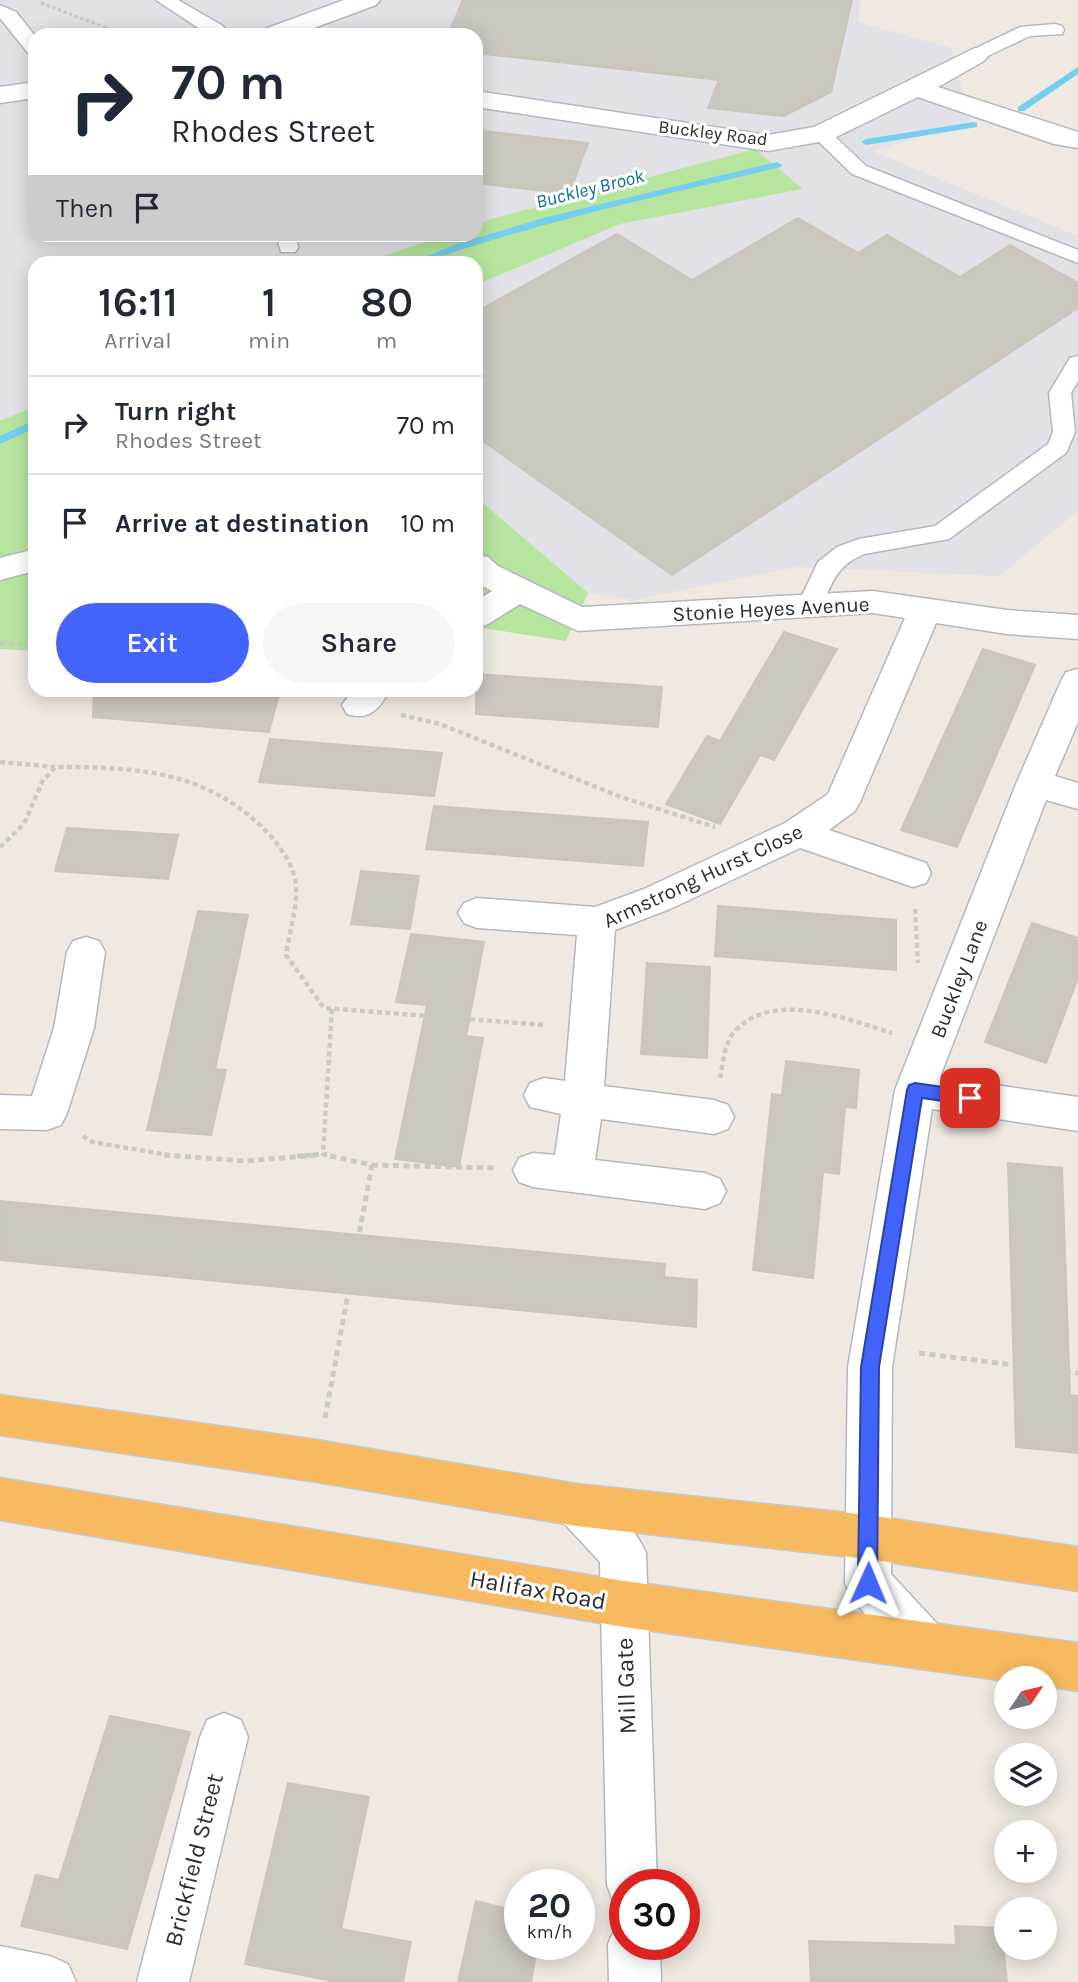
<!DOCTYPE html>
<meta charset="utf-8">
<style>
body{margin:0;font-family:Karla,sans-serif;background:#f6f6f7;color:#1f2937;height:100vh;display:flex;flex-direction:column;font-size:26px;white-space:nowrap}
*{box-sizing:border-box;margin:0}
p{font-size:23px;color:#747a83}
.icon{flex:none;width:38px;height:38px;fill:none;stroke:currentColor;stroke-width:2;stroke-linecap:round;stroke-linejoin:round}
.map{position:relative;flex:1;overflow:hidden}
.sheet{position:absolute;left:28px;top:256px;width:455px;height:441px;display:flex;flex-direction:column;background:#fff;border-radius:21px;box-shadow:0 4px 18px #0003}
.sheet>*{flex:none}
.hud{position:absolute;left:28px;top:28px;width:455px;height:214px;border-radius:21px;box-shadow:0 4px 18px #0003;background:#fff;color:#1f2937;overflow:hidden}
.needle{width:46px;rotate:55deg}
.tools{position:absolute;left:994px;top:1666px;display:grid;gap:14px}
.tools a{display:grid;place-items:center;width:63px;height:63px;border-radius:50%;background:#fff;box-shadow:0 4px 18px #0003;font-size:35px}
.speed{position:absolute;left:504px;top:1869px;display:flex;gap:14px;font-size:35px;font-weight:700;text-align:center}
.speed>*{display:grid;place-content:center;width:91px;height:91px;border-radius:50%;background:#fff;box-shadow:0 4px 18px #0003;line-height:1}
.speed small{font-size:18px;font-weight:400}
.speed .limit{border:10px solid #d22;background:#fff;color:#111}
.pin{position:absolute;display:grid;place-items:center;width:60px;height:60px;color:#fff;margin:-30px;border-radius:14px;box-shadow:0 4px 10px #0006}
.me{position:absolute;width:77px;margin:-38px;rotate:1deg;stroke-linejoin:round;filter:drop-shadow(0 0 5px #0008)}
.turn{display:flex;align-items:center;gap:24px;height:147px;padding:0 28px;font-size:32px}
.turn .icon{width:91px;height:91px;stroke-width:2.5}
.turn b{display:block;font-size:49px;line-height:60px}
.then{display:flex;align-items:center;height:66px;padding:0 28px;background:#0003;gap:14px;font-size:26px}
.eta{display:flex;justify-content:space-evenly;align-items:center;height:119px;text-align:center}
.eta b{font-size:42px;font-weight:600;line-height:49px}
.action{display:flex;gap:14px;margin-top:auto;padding:14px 28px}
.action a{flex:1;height:80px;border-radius:42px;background:#4264fb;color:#fff;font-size:28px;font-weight:600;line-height:80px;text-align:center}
.action a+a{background:#f6f6f7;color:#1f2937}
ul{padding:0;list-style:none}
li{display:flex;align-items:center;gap:21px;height:98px;padding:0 28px;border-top:2px solid #e0e1e3}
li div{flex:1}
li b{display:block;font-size:26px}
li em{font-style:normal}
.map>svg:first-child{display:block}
.industrial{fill:#e3e1e8}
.green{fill:#b6e59e}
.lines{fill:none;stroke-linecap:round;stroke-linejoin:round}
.stream{fill:#75cff0;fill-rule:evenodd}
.building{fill:#cbc7bf;stroke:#cbc5ba;stroke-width:2}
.service-casing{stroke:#b4b7c1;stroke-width:3}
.minor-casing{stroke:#b4b7c1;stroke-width:3}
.trunk-casing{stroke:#c9c9c9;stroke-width:3}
.path-far2{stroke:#c9c9c9;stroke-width:3.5;stroke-dasharray:3.5 2.5;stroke-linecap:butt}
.path-far1{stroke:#c9c9c9;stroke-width:4.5;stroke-dasharray:5 3.5;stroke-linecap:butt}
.path{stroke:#c9c9c9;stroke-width:5;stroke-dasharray:6 4.5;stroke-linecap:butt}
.service{fill:#fff;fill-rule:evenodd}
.minor{fill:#fff;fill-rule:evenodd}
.trunk{fill:#f8ba60;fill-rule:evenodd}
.route{fill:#4264fb;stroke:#2b41a3;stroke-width:2}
.labels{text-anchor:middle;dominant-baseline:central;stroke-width:6;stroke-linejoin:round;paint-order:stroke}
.far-street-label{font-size:18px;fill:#2e2e2e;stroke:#fff}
.far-water-label{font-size:19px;font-style:italic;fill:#0d6fa3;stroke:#fff}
.street-label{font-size:21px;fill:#2e2e2e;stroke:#fff}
.near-street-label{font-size:24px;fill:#2e2e2e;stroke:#fff}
</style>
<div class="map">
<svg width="1078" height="1982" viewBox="0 0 1078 1982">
<rect width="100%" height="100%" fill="#efe9e1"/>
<path class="industrial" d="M0 0H861L858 22 951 48 971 122 872 151 1078 236V511L999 576 796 567 634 600 588 593 476 497V285L620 224 802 189 755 149 476 225V35H35V234L447 235 364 262H35V406L0 421Z"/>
<path class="green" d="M755 149 803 189 620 224 476 285V262H364L447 235 476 234V225L491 219Z
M35 406V651L0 649V421Z
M476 497 588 593 566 641 476 627Z"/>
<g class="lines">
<path class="stream" d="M1078 67V74L1024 111H1018V107Z
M974 122 977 123V127L866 145 861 142 866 139Z
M777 162 782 165 781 167C661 196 542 221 425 262H412L457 244 547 217Z
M35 420V428L0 444V436Z"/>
</g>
<path class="building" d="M463 0H852L831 92 784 116 708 108 719 80 476 53V35H448Z
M476 130 588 143 569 194 476 183Z
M798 218 858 253 887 235 960 277 1010 245 1078 283V308L672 575 476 436V312L617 234 692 280Z
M784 632 837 649 774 760 760 755 720 824 666 804 707 736 720 741Z
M983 649 1035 665 957 847 901 830Z
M476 674 662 687 658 727 476 714Z
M94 690H226L279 694 269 732 93 717Z
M270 739 442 753 434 796 259 782Z
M434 806 648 822 643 866 426 849Z
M67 828 178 835 168 879 55 871Z
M361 871 419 876 410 929 351 924Z
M718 906 896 920V970L715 956Z
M198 911 248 915 215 1069 226 1070 211 1135 147 1130Z
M1032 923 1078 938V978L1046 1063 985 1042Z
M411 934 484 942 466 1036 483 1038 459 1167 395 1159 427 1005 396 1002Z
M647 963 710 967 707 1058 641 1054Z
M786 1061 859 1070 856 1108 845 1107 839 1174 823 1172 813 1278 753 1270 772 1094 782 1095Z
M1008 1163 1062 1168 1070 1395 1078 1396V1453L1016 1447Z
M0 1201 665 1264 664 1277 697 1280 696 1327 0 1260Z
M110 1716 190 1732 127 1949 21 1926 36 1875 59 1880Z
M288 1783 369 1797 341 1929 411 1942 403 1982H337L245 1964Z
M476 1901 520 1912V1944H538L531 1982H458Z
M955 1926 1001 1928 1007 1982H811L809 1941 956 1945Z"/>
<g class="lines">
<defs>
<path id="service" d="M156 0H178L223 26 227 35H209Z
M0 5 16 12 35 36V55L28 53 0 18Z
M1055 24 1062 26 1064 30 1062 34 1030 36 975 62 966 56 968 52 1020 27Z
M821 128 828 130 866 166 1078 250V263L852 174 811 134Z
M276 234H296L298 248 295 252H281Z
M1078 356V381L1071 393 1075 432 1066 453 949 539 864 554C832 568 833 586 818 612L809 614 800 612 797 606 818 562 837 547 859 539 935 526 1048 444 1053 432 1049 393 1070 358Z"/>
<path id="minor" d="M344 0H380L376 5 295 35H258L262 30Z
M975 48 984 51 988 56 984 61 938 87 1078 132V148L1054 144 918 97 830 140 768 151 476 107V91L768 135 814 127Z
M35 82V98L0 103V87Z
M35 549V571L0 580V558Z
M476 554 488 557 498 566 582 607 873 591 1007 610 1078 615V639L1007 634 936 623 860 802 855 811 829 830 926 863 931 873 926 883 913 887 800 848 670 909 615 930 604 1086 714 1100 728 1105 734 1117 728 1129 714 1134 601 1119 595 1160 705 1173 720 1179 726 1191 720 1203 705 1209 533 1187 519 1182 513 1170 519 1158 533 1153 555 1155 561 1114 530 1107 524 1095 530 1083 544 1078 565 1081 577 935 477 928 464 923 458 913 464 903 477 898 595 907 644 889 785 823 828 794 905 618 873 613 578 631 520 604 488 624 476 628V601L492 591 476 583Z
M1078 669V722L1055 776 1078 783V809L1046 800 940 1077 1078 1097V1131L932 1109 892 1367 891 1574 941 1628 948 1644 941 1660 924 1667 907 1660 852 1599 845 1583 848 1367 895 1090 1016 784 1061 681 1066 672Z
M353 690H390C379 709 370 721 347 714L342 705Z
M86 937 99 941 105 952 94 1028 67 1113 61 1125 47 1130 0 1129V1095L32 1096 54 1028 67 952 73 941Z
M577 1484C605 1494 634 1526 646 1553L657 1885H625V1907L614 1903 607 1885 600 1562 561 1520 554 1505 561 1490Z
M224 1713 241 1720 248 1737 189 1982H137L200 1737 207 1720Z
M625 1922V1944H660L661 1982H609L608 1944 616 1926Z
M0 1946 50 1956 68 1964 76 1982H0Z"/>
<path id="trunk" d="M0 1395 317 1440 577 1484 868 1515 1078 1547V1591L868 1559 577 1526 317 1482 0 1435Z
M0 1478 624 1581 1078 1643V1691L1045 1686V1678H1006V1681L624 1627 0 1520Z"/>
</defs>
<use href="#service" class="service-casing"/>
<use href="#minor" class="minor-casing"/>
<use href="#trunk" class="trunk-casing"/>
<path class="path-far2" d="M41 3 125 35"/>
<path class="path-far1" d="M0 643 35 646
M401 715 440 724 621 797 715 827
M0 762 55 767
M0 847 24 824 43 780 56 767C134 767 202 770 261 826 274 839 289 857 294 875 301 899 289 931 286 955L324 1008 545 1025
M915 909 918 963
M332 1009 323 1154 333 1156
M720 1078C723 1064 724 1044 734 1032 772 989 847 1019 892 1033
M83 1136 92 1142 174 1156
M297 1156 323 1154"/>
<path class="path" d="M164 1155 245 1161 317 1155
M372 1165 494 1168
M919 1353 1078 1373
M325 1418 372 1165 325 1155"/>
<use href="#service" class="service"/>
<use href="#minor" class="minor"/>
<use href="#trunk" class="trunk"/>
</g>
<path class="route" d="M915 1083 970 1091 975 1093 978 1098 975 1103 970 1105 922 1098 879 1367 877 1583 874 1590 868 1593 861 1590 858 1583 861 1367 907 1090 909 1085Z"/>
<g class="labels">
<g class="far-street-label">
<text transform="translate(713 133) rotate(7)">Buckley Road</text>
</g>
<g class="far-water-label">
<text transform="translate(590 189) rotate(-14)">Buckley Brook</text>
</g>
<g class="street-label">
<text transform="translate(771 609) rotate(-3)">Stonie Heyes Avenue</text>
<text transform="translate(703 876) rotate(-25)">Armstrong Hurst Close</text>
<text transform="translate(959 979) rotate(-69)">Buckley Lane</text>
</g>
<g class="near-street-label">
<text transform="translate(538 1590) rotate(10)">Halifax Road</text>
<text transform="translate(626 1686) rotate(-92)">Mill Gate</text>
<text transform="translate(194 1860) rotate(-76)">Brickfield Street</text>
</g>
</g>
</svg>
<div class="tools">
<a><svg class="needle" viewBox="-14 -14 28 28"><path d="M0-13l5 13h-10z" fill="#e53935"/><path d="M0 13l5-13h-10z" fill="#747a83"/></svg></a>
<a><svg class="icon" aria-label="layers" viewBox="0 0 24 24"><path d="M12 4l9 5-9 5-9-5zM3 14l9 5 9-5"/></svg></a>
<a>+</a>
<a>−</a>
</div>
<div class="speed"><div>20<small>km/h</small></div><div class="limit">30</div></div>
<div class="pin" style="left:970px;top:1098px;background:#d93025"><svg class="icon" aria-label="arrive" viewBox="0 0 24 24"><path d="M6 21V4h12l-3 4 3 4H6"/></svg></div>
<svg class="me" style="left:868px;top:1583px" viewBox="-20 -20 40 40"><path d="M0-17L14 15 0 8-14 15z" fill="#4264fb" stroke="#fff" stroke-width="4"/></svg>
<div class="hud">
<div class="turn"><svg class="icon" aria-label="right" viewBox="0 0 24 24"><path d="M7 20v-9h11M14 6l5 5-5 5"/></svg><div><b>70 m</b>Rhodes Street</div></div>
<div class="then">Then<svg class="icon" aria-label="arrive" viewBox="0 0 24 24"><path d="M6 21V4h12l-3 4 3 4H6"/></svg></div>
</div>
<section class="sheet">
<div class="eta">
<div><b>16:11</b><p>Arrival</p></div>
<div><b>1</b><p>min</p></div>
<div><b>80</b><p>m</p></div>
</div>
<ul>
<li><svg class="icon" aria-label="right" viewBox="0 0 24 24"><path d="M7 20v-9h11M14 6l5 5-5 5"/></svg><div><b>Turn right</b><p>Rhodes Street</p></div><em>70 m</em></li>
<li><svg class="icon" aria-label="arrive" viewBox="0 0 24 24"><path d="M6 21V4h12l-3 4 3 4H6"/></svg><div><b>Arrive at destination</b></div><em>10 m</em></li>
</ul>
<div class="action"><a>Exit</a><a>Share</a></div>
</section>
</div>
